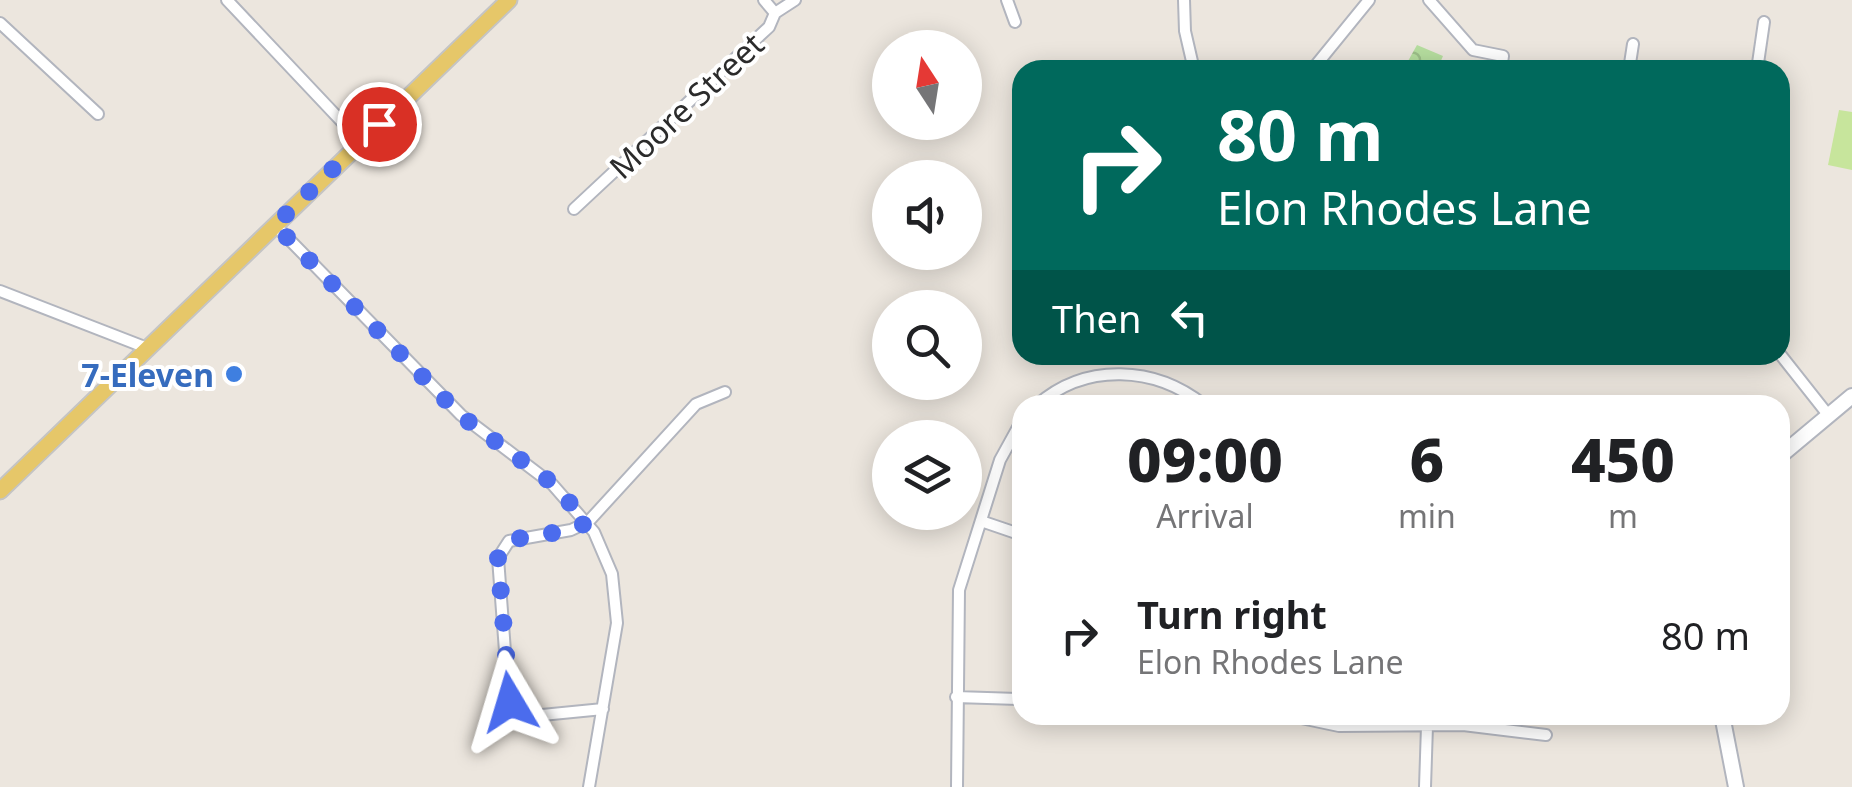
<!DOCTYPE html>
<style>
body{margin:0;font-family:"Noto Sans",sans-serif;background:#f6f6f6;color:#202124;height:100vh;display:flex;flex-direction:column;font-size:38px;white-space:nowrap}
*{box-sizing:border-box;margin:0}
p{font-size:32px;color:#757577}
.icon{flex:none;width:55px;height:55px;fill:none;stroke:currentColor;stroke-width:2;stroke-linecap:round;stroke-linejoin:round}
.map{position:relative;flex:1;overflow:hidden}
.sheet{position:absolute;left:1012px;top:395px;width:778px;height:330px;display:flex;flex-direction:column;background:#fff;border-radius:30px;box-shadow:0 5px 25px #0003}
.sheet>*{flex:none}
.top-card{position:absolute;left:1012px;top:60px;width:778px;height:305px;border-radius:30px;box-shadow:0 5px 25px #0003;background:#00695c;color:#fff;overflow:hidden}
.needle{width:65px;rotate:348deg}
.buttons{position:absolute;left:872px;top:30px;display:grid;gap:20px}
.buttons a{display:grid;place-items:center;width:110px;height:110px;border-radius:50%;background:#fff;box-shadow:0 5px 25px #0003;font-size:50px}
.pin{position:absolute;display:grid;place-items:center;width:85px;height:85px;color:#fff;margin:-42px;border:5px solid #fff;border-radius:50%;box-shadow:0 2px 10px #0007}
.me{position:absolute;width:110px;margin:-55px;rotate:353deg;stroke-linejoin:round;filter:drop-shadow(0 0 8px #0008)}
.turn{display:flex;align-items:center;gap:35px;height:210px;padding:0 40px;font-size:45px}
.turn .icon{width:130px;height:130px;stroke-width:2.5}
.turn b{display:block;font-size:70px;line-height:85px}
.then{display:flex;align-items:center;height:95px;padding:0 40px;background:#0003;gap:20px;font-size:38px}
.eta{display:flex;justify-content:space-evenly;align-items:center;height:170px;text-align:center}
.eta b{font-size:60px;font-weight:800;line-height:70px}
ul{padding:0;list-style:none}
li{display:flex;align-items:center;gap:30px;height:140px;padding:0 40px}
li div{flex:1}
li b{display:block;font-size:38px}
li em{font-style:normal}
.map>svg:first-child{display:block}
.park{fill:url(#park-crowns)}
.pitch{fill:#c7e59c}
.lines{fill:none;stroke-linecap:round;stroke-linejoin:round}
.minor-casing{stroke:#b2b5be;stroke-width:14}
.secondary-casing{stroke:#b2b5be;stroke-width:18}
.primary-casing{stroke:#c4c4c4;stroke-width:19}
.minor{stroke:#fff;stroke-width:10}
.secondary{stroke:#fff;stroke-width:14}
.primary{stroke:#e6c769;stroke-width:15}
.route{stroke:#4b6ced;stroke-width:18;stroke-dasharray:0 32.4}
.shop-dot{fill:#3f7fe0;stroke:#fff;stroke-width:4}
.labels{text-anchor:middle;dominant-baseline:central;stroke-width:8;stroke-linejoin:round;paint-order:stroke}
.street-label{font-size:32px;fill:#2b2b2b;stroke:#fff}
.shop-label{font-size:32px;font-weight:bold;fill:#366cbe;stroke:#fff;text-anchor:end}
</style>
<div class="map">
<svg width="1852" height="787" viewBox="0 0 1852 787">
<defs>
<pattern id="park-crowns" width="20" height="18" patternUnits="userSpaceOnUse" patternTransform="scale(2.5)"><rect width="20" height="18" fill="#b6de9f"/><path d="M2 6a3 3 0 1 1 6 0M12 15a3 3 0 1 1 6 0" fill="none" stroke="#9dbf89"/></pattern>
</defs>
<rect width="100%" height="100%" fill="#ece6de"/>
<path class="park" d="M1417 45 1443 56 1437 70H1403Z"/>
<path class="pitch" d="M1839 110 1852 112V170L1828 165Z"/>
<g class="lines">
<defs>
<path id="minor" d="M227 0 361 142
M764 0 775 13
M1007 0 1015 22
M1184 0 1185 31 1194 70
M1429 0 1473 50 1503 56 1501 70
M0 23 98 114
M1312 70 1369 0
M1629 70 1633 44
M1757 70 1764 22
M574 209 769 27 775 13 795 0
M275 225 461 415 552 484 594 532 612 574 617 623 589 787
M0 291 147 348
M1780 354 1829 416
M1037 405C1086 362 1155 366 1204 405
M981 521 1022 535
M956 697 1022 699
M603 709 532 716 514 710 508 691 498 558 509 541 571 530 588 522 696 404 725 392
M1287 715 1339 726 1463 725 1546 735
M957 787 959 590 1000 460 1022 420
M1425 787 1427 726"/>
<path id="secondary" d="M1780 456 1852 396
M1722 715 1736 787"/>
<path id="primary" d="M0 491 509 0"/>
</defs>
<use href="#minor" class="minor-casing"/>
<use href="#secondary" class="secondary-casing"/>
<use href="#primary" class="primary-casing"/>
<use href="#minor" class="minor"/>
<use href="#secondary" class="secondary"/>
<use href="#primary" class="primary"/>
</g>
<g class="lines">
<path class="route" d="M379 124 275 225 461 416 548 480 588 522 571 530 509 540 498 558 510 702"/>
</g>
<circle class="shop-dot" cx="234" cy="374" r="10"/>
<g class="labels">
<g class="street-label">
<text transform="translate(686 105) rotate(-43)">Moore Street</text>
</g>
<g class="shop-label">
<text x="214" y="374">7-Eleven</text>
</g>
</g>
</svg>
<div class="buttons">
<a><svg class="needle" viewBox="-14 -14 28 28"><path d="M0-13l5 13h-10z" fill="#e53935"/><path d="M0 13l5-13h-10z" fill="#757577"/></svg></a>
<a><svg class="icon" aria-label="sound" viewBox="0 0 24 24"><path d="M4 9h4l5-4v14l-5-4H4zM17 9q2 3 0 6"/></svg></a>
<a><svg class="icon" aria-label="search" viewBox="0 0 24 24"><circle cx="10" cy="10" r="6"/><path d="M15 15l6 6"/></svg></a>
<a><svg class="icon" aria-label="layers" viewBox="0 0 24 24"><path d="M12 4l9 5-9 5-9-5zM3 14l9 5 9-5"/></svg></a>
</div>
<div class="pin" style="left:379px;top:124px;background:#d93025"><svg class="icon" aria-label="arrive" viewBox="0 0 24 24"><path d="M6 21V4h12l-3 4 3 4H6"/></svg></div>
<svg class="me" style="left:510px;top:702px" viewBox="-20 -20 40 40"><path d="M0-17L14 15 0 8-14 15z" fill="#4b6ced" stroke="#fff" stroke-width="4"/></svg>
<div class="top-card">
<div class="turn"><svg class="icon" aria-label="right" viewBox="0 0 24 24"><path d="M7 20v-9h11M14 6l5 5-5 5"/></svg><div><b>80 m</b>Elon Rhodes Lane</div></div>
<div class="then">Then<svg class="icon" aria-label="left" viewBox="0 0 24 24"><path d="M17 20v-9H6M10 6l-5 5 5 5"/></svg></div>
</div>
<section class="sheet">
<div class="eta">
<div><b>09:00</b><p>Arrival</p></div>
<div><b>6</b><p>min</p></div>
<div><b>450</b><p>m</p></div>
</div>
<ul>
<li><svg class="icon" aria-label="right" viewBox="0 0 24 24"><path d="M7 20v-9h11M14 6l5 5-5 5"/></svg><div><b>Turn right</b><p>Elon Rhodes Lane</p></div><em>80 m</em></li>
</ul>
</section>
</div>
